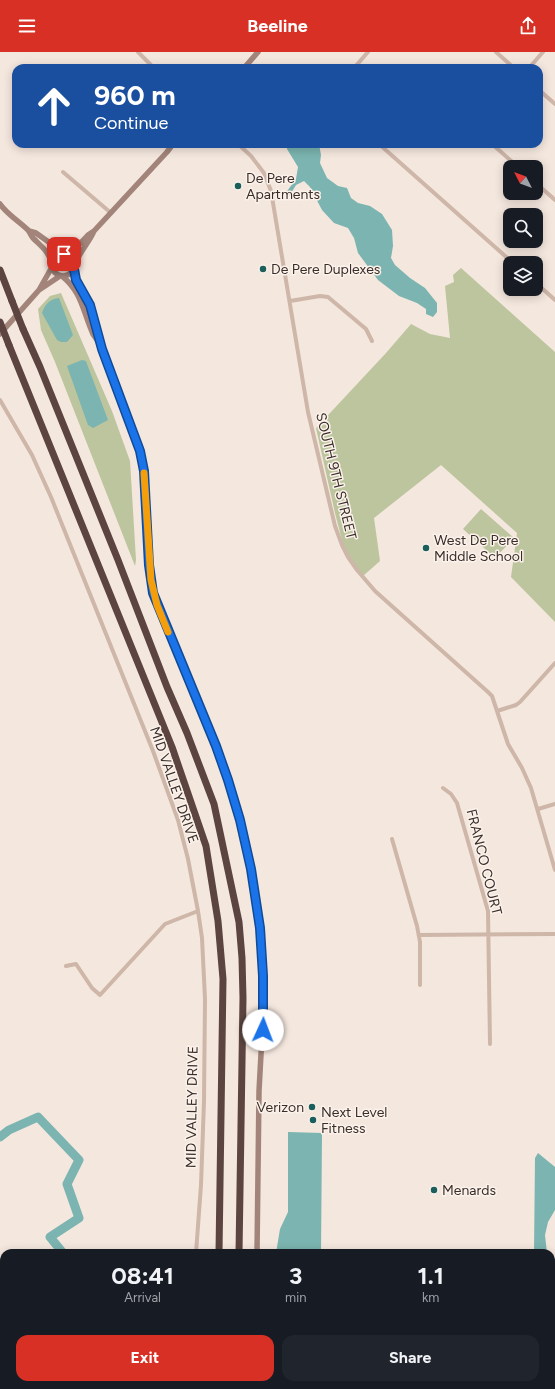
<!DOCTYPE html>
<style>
body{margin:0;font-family:Figtree,sans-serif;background:#20242c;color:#f1f3f6;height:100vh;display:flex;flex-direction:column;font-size:15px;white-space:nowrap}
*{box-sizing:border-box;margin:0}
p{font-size:13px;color:#9ea1a6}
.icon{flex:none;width:22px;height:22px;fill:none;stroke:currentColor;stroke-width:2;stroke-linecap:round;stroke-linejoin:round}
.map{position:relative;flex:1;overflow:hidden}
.details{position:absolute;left:0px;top:1197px;width:555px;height:140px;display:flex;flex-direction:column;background:#171b24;border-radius:12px 12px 0 0;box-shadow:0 2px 10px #0003}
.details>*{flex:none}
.guide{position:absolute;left:12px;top:12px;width:531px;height:84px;border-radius:12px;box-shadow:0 2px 10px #0003;background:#1a4fa0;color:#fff;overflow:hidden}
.needle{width:26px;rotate:312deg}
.buttons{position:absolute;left:503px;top:108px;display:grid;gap:8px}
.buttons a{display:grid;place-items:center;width:40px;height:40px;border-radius:8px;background:#171b24;box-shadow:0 2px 10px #0003;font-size:20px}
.pin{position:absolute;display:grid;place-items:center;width:34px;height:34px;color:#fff;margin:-17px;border-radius:8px;box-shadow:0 2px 6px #0006}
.me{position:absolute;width:44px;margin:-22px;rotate:2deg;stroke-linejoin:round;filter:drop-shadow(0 0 3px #0008)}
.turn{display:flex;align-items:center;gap:14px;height:84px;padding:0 16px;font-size:18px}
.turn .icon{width:52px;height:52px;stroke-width:2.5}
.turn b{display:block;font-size:28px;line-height:34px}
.eta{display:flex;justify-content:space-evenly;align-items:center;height:68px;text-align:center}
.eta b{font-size:24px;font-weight:700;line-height:28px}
.action{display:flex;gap:8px;margin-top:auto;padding:8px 16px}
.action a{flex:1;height:46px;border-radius:12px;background:#d93025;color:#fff;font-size:16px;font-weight:700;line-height:46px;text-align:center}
.action a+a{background:#20242c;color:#f1f3f6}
header{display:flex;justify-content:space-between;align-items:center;height:52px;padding:0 16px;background:#d93025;color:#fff;font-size:18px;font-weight:700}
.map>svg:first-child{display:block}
.green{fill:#bcc59d}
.water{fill:#7bb4b0}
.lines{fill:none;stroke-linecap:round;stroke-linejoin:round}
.river{stroke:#7bb4b0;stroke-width:9}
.street{stroke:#ceb6a9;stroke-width:4}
.secondary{stroke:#a2847a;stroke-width:5.5}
.highway{stroke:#5c4540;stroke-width:7}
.highway-bridge{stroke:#5c4540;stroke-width:7}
.route-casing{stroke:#114b97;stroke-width:10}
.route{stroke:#1a73e8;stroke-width:7}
.slow{stroke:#f59e0b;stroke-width:7}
.poi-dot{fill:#1b5f5c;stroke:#fbf2eb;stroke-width:1.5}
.labels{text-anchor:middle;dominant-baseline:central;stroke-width:3;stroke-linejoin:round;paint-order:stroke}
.poi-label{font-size:14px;fill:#3a2d29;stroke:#fbf2eb;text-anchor:start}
.street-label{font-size:14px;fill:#3a2d29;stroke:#fbf2eb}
</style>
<header><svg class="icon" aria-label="menu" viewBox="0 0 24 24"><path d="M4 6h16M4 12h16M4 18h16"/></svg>Beeline<svg class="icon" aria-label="share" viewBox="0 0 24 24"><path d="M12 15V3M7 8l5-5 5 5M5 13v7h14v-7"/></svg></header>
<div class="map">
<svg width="555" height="1337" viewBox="0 0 555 1337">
<rect width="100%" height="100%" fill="#f4e7de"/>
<path class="green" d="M461 216 555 300V570L511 525 517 481 441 413 374 466 380 509 363 524 349 504 343 492 335 461 316 376 386 301 411 272 430 282 450 286 445 234 454 230 453 223Z
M61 241 112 359 130 409 136 508 135 514 55 310 41 278 38 257 50 244Z
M481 457 514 486 495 506 463 477Z"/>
<path class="water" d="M287 92H319L321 103 320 111 327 126 338 134 347 136 351 146 358 151 370 154 382 162 392 178 393 194 391 206 395 213 410 226 425 236 437 251V260L433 265 426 262V257L417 251 399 244 378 228 358 201 354 186 348 176 334 171 322 158 310 135 304 129 296 133 288 146 285 142 296 127 298 115 287 97Z
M59 246 73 283 67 290H61L57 288 42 261C45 252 50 247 59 246Z
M82 308 86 309 87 312 108 368 93 376 88 373 67 314Z
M288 1080 322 1081 321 1201H276L280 1177 288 1160Z
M538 1101 555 1115V1158L548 1170 545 1183 547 1201H534L535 1106Z"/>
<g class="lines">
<path class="river" d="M0 1085 9 1078 38 1065 79 1108 67 1132 79 1166 50 1185 63 1201
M20 1333 21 1337"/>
<path class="street" d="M138 0 154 16
M496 0 514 16
M354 16 368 0
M529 16 543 0
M539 38 555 52
M238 92 251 104 264 121 271 139 308 360 335 474 342 493 348 505 357 518 375 539 488 640 492 644 508 692 522 716 531 736 555 818
M379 92 513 211
M492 92 518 115
M63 120 111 161
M536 131 555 148
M536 231 555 248
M290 249 320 244 328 245 366 277 372 289
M0 348 32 403 51 445 153 699 178 768 188 807 198 859 202 886 205 947 204 1049 201 1133 196 1201
M497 659 516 653 520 650 555 611
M443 736 451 742 457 751 488 859 490 992
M538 757 555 752
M392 787 417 874 420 890V933
M419 883 555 882
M66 914 76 912 92 936 100 943 165 872 198 859
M188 1337V1333"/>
<path class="secondary" d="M244 16 258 0
M0 152C8 163 19 169 28 178 30 180 31 184 33 186 42 195 48 199 52 211
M29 179 36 181 64 201
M52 213a11 11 0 1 1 22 0a11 11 0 1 1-22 0Z
M66 202 76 196 88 183 94 179 167 100 173 92
M75 213C79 200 89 191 94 179
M74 217 76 228 90 253 100 289
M62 224C82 240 83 260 93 282 96 286 99 291 101 295L140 399 144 419 149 513 153 541 216 694 228 728 240 768 251 817 260 876 263 924V965L259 1039 257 1201
M39 238 60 224
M0 282 39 238 52 215
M258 1333V1337"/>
<path class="highway" d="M0 218 12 249
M23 277 40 315 118 508 167 635 187 681 214 752 239 870 242 906 243 946 239 1201
M9 293 172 695 206 794 218 869 223 927 219 1201
M217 1337V1333
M238 1337V1333"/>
<path class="highway-bridge" d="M12 249 23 277
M0 270 9 293"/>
</g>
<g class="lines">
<defs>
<path id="route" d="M64 202 69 203 74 209V217L76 228 90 253 102 297 140 399 144 419 149 513 153 541 216 694 228 728 240 768 251 817 260 876 263 924V978"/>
</defs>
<use href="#route" class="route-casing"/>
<use href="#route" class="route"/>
<path class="slow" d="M144 421 151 528 157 553 168 580"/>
</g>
<g class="poi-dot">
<circle cx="238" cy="134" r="4"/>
<circle cx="263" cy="217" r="4"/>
<circle cx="426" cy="496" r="4"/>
<circle cx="312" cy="1055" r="4"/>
<circle cx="313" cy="1068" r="4"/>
<circle cx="434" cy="1138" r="4"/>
</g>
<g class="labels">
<g class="poi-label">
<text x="246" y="126">De Pere<tspan x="246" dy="16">Apartments</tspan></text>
<text x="271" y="217">De Pere Duplexes</text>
<text x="434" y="488">West De Pere<tspan x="434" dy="16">Middle School</tspan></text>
<text x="304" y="1055" text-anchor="end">Verizon</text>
<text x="321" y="1060">Next Level<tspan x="321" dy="16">Fitness</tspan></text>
<text x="442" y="1138">Menards</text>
</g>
<g class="street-label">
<text transform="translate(336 424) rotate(76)">SOUTH 9TH STREET</text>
<text transform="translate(174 733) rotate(71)">MID VALLEY DRIVE</text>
<text transform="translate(484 810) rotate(76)">FRANCO COURT</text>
<text transform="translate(192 1055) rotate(-89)">MID VALLEY DRIVE</text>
</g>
</g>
</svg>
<div class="buttons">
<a><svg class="needle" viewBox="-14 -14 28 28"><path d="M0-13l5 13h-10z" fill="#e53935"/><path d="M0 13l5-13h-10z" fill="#9ea1a6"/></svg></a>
<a><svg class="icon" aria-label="search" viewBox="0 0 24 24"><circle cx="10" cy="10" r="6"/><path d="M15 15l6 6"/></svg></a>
<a><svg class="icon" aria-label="layers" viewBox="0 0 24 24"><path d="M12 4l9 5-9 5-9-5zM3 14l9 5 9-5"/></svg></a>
</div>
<div class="pin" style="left:64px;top:202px;background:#d93025"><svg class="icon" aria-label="arrive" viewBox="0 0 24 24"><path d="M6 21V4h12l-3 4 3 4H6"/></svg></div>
<svg class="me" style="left:263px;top:978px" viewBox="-20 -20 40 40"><circle r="19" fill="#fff"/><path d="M0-13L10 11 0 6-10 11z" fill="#1a73e8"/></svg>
<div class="guide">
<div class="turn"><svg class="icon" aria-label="ahead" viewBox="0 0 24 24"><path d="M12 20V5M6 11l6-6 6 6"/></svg><div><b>960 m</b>Continue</div></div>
</div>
<section class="details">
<div class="eta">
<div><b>08:41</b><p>Arrival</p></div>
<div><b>3</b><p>min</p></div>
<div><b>1.1</b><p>km</p></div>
</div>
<div class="action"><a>Exit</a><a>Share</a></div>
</section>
</div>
